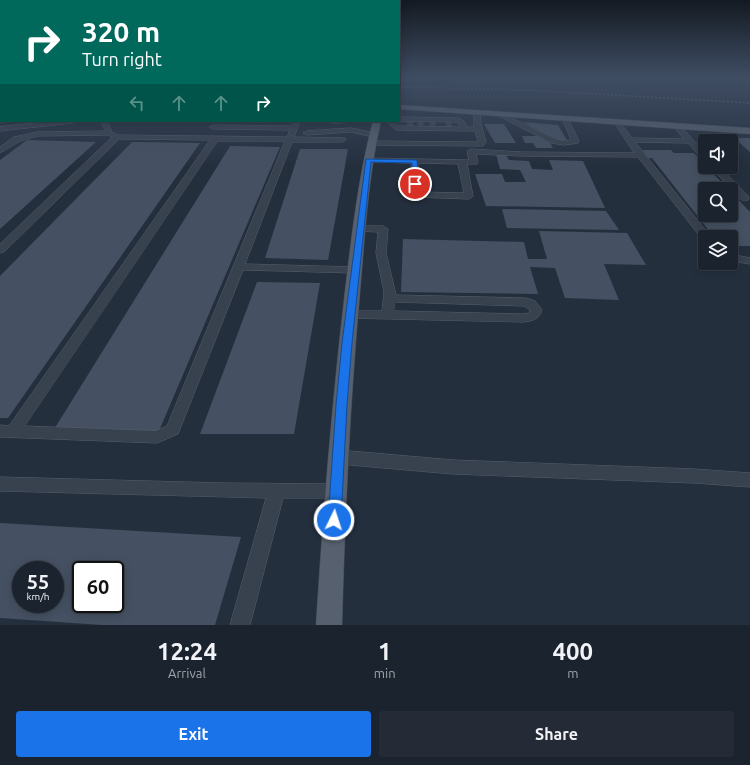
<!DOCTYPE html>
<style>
body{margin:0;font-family:Ubuntu,sans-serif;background:#242b36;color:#f1f3f6;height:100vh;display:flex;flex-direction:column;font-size:15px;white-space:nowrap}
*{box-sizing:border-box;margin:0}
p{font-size:13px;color:#a0a4aa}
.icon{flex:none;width:22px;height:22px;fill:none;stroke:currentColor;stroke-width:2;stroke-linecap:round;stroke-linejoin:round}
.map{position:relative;height:625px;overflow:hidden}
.side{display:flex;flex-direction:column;background:#1b232e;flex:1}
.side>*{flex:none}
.top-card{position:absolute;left:0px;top:0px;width:400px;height:122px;box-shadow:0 2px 10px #0003,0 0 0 1px #39404a;background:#00695c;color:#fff;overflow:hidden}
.buttons{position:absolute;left:698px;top:134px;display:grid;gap:8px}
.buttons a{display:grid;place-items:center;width:40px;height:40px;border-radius:4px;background:#1b232e;box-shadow:0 2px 10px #0003,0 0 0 1px #39404a;font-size:20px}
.speed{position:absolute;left:12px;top:561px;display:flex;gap:8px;font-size:20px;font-weight:700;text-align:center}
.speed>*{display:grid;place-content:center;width:52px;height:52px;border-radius:50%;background:#1b232e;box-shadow:0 2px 10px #0003,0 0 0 1px #39404a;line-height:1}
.speed small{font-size:10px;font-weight:400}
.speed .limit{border:2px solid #111;border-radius:6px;background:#fff;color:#111}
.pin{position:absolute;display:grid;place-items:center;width:34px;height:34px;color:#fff;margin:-17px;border:2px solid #fff;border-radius:50%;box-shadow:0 1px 4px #0007}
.me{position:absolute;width:44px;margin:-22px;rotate:4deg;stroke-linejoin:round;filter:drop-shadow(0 0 3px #0008)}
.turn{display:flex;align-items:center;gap:14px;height:84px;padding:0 16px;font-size:18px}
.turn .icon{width:52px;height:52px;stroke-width:2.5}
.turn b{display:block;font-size:28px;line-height:34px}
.lanes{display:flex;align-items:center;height:38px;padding:0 16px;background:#0003;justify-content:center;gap:20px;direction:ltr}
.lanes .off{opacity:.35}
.eta{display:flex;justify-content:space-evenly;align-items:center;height:68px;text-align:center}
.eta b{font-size:24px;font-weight:700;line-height:28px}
.cta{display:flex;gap:8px;margin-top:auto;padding:8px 16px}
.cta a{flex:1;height:46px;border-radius:4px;background:#1a73e8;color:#fff;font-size:16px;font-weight:700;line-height:46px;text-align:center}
.cta a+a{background:#242b36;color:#f1f3f6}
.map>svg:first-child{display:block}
.building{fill:#455162;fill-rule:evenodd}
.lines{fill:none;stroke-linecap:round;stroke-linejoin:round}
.minor-tunnel{stroke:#3a4453;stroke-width:6;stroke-dasharray:6 3.5;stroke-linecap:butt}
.minor-casing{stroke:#565f6c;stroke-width:1}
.major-casing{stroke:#414a57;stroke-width:1}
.minor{fill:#38414e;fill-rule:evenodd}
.major{fill:#56606e;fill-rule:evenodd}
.rail{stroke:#5a6575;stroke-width:1.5;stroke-dasharray:2 2;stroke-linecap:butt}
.route{fill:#1a73e8;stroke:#114b97}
</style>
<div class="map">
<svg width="750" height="625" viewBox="0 0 750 625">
<rect width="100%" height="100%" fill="#242f3e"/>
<path class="building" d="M523 122 558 125 567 140H554Z
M484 124H504L516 143H495Z
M522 136H538L550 143 553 148H536L533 143H525Z
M734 138H750V152Z
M27 140 96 142 0 229V160Z
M132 142 200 143 8 418H0V276Z
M230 146 280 147 159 431H53Z
M300 149H348L328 260 265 258Z
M642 150H671L674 153H694L705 165V167H707L728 189H705V215H731V192L750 212V246H731V237H714L652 158H648Z
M496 154H505L509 160 529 161 532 169 553 170 549 160 583 161 605 208 486 206 475 174H502L505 182H526L520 170 500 169Z
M502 209 606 211 619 230 507 228Z
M539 231 627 233 646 265 604 264 619 300 565 298 555 268 530 267 538 294 401 292 403 239 524 242 528 259H547Z
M257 282 320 283 294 434H200Z
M0 523 241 537 215 625H102L0 618ZM21 570H55V604H21ZM81 570H115V604H81Z"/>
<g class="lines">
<path class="minor-tunnel" d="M410 121V126
M420 121 421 126
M432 121 433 126
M448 121 449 127"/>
<defs>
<path id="minor" d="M447 78 466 81 488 78 485 82C473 85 456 87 447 78Z
M496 78H519C514 81 501 81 496 78Z
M477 111 480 113 481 124 486 142 483 146 371 145 367 143 371 141 478 142 475 131 396 130 388 123 393 122 398 126 460 127 457 122 399 121V117L458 118 464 121 467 127H474V113Z
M499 112 556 139 564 141 571 140 562 118 567 117 579 141 578 143 564 145 551 143 497 115 496 114Z
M0 114H1V118H0Z
M617 120 619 121 632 138 684 139 673 126 675 125H679L705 152V159H702L688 143 635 142 711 237H705V240L702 239 638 157 521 156 476 154 478 162 477 164H467L473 196 469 199 413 197 411 163 368 162 364 160 368 158 469 160 467 151 471 149 521 152 634 153 614 122ZM419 163 458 164 464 193 420 192Z
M54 121H76L73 123 0 131V127Z
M101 121H107L112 132 118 135 287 137 290 130 213 129 209 127 213 125 292 126 294 121H300L294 137 345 138 346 140 342 142H292L245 264 355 267 360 270 355 273 243 270 178 434 157 443 0 437V425L9 426 210 140 119 139 4 252 0 253V244L112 137 108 135 37 136 20 141 0 153V147L14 137 37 132 105 131ZM218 141H285L167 426 156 431 25 426Z
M326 121H347C343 124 330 124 326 121Z
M351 128 376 133 377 135 373 137 351 132 307 135 303 133 307 131Z
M711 167H720L748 196 749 198 748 200H742Z
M359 226H383L388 229 386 253 396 295 526 298 535 301 542 310C539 320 532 321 523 322L346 318 344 315 346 312 350 311H382L384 292 376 253 378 232 356 231 354 229 356 227ZM395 302 524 306 530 310 529 313 523 314 394 311Z
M731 254 750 258V264L731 261Z
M338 450 453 460 694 469 750 473V487L694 483 453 474 338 464 332 462 330 457 332 452Z
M0 477 223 483 336 484 342 486 344 491 342 496 336 498H283L250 625H230L266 498 0 491Z"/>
<path id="major" d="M0 83H1V87H0Z
M399 105 750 128V134L399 109Z
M373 121H381C368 177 365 235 360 292 350 403 345 514 342 625H316C323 513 332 402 345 291 352 234 358 177 373 121Z"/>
</defs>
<use href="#minor" class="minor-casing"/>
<use href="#major" class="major-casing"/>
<use href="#minor" class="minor"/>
<use href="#major" class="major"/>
<path class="rail" d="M399 87 528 90 750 103"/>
</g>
<linearGradient id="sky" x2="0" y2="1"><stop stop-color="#141a22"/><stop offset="0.47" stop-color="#3f4d63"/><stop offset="1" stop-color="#3f4d63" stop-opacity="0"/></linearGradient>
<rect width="750" height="166" fill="url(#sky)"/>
<path class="route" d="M366 159 417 160 419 184 415 186 412 184V163L371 162 352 343 347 405 341 520 339 525 334 526 330 525 328 520 336 405 342 343Z"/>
</svg>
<div class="buttons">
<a><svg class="icon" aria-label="sound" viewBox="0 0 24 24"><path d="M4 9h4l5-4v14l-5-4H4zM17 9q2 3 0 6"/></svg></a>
<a><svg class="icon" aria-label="search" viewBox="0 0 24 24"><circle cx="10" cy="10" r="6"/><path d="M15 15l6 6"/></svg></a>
<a><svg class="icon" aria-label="layers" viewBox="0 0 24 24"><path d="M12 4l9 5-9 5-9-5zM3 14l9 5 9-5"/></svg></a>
</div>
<div class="speed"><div>55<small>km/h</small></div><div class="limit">60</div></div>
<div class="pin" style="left:415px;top:184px;background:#d93025"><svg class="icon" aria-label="arrive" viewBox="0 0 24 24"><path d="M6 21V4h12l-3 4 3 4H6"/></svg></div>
<svg class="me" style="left:334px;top:520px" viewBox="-20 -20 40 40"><circle r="17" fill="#1a73e8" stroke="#fff" stroke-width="3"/><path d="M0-11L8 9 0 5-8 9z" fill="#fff"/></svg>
<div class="top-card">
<div class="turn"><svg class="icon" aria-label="right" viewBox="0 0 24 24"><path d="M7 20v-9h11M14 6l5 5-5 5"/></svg><div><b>320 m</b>Turn right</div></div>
<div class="lanes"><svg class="icon off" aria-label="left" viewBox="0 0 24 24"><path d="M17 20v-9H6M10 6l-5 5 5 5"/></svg><svg class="icon off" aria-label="ahead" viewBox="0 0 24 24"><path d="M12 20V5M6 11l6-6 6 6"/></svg><svg class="icon off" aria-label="ahead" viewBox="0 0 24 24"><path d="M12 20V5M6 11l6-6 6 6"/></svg><svg class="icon" aria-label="right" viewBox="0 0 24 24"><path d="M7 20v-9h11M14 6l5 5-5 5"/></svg></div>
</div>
</div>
<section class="side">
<div class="eta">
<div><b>12:24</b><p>Arrival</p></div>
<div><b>1</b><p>min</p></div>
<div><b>400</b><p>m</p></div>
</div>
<div class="cta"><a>Exit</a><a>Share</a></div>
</section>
